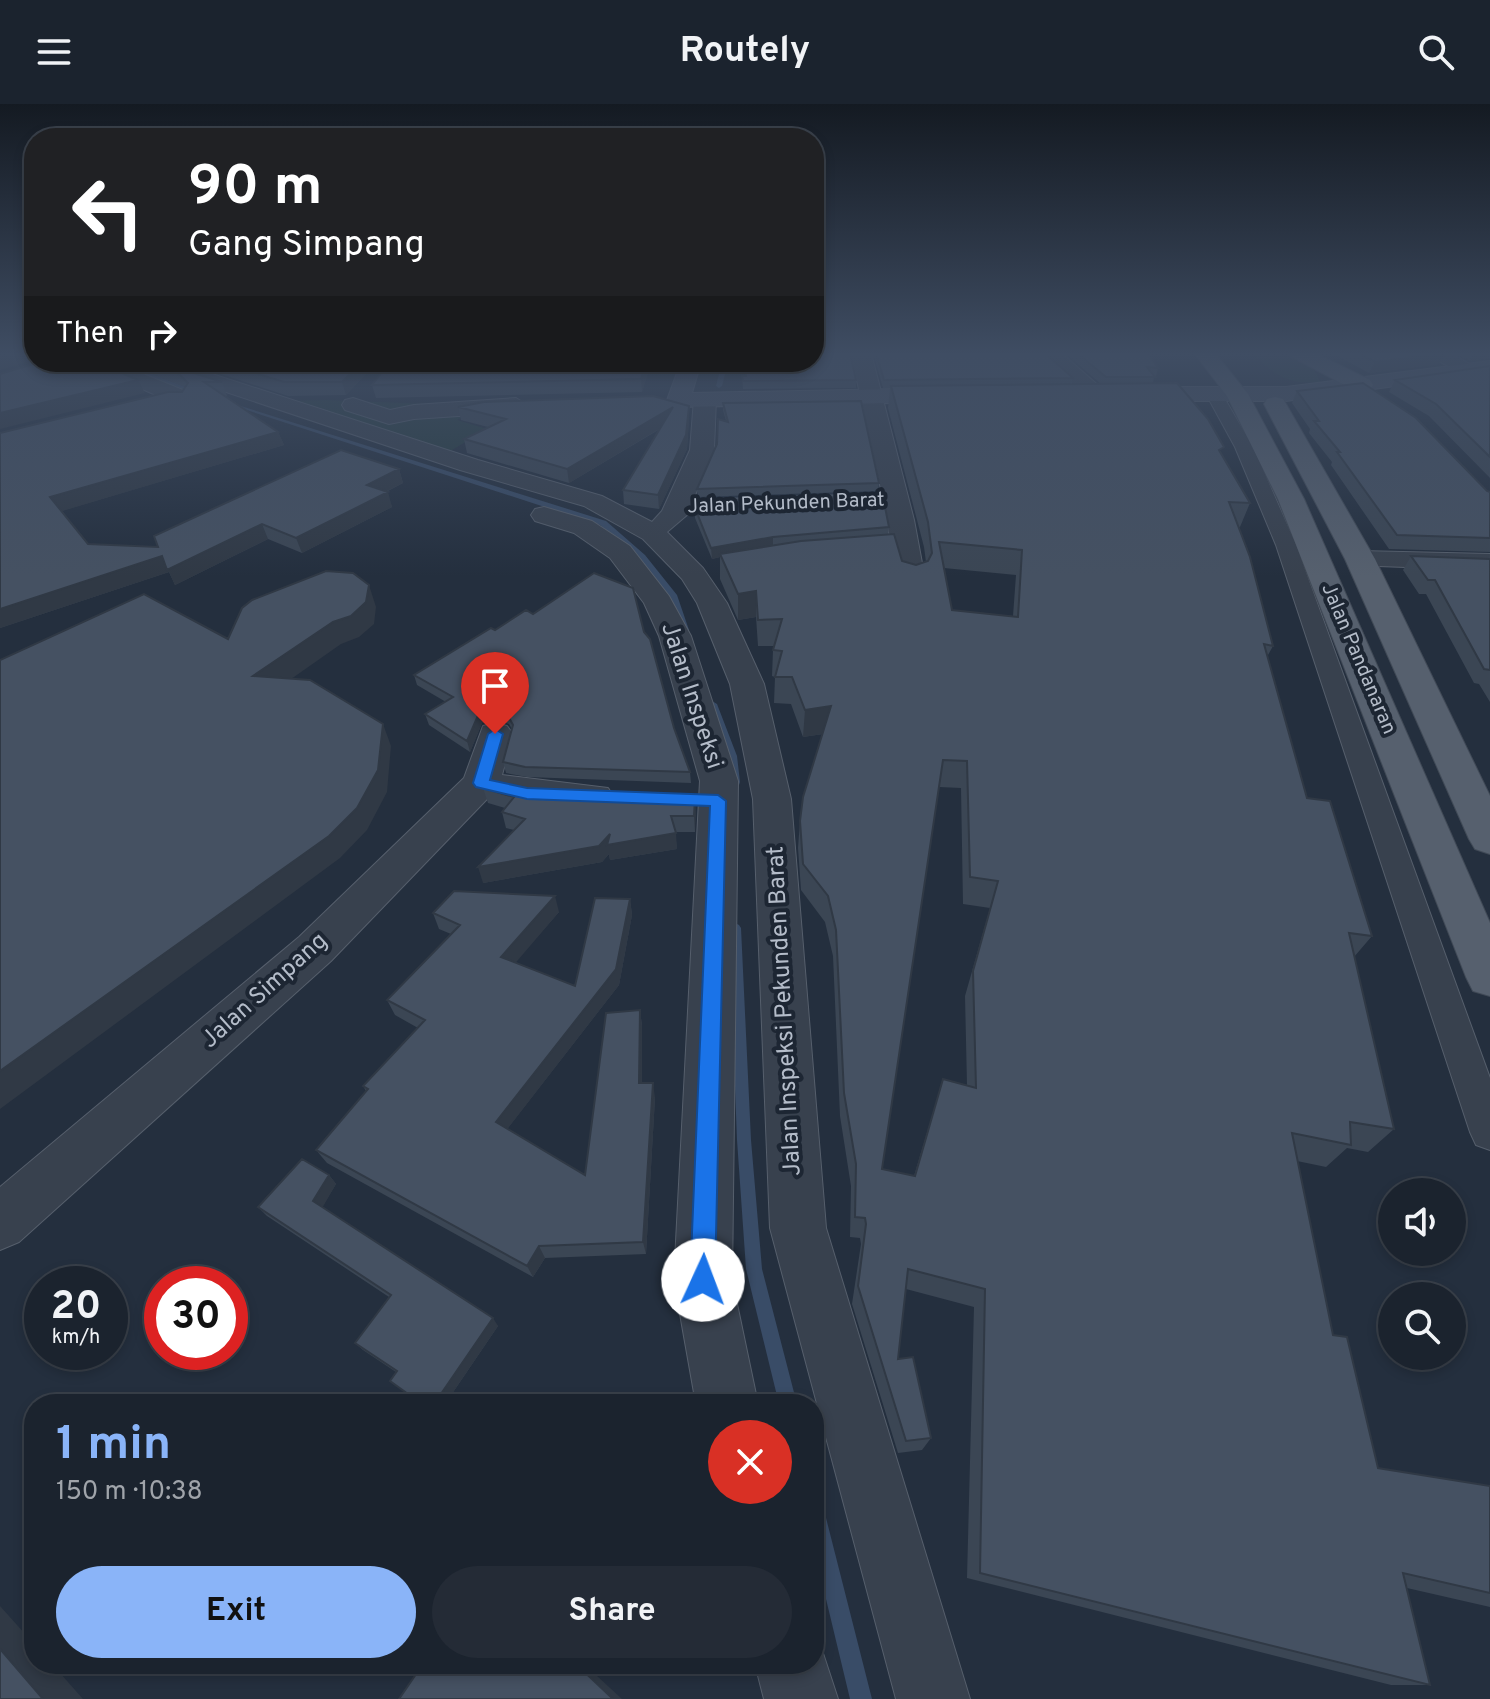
<!DOCTYPE html>
<meta charset="utf-8">
<style>
body{margin:0;font-family:Overpass,sans-serif;background:#242b36;color:#f1f3f6;height:100vh;display:flex;flex-direction:column;font-size:30px;white-space:nowrap}
*{box-sizing:border-box;margin:0}
p{font-size:26px;color:#a0a4aa}
.icon{flex:none;width:44px;height:44px;fill:none;stroke:currentColor;stroke-width:2;stroke-linecap:round;stroke-linejoin:round}
.map{position:relative;flex:1;overflow:hidden}
.side{position:absolute;left:24px;top:1290px;width:800px;height:280px;display:flex;flex-direction:column;background:#1b232e;border-radius:32px;box-shadow:0 4px 12px #0003,0 0 0 2px #39404a}
.side>*{flex:none}
.top-card{position:absolute;left:24px;top:24px;width:800px;height:244px;border-radius:32px;box-shadow:0 4px 12px #0003,0 0 0 2px #39404a;background:#202124;color:#fff;overflow:hidden}
.fabs{position:absolute;left:1378px;top:1074px;display:grid;gap:16px}
.fabs a{display:grid;place-items:center;width:88px;height:88px;border-radius:50%;background:#1b232e;box-shadow:0 4px 12px #0003,0 0 0 2px #39404a;font-size:40px}
.speed{position:absolute;left:24px;top:1162px;display:flex;gap:16px;font-size:40px;font-weight:700;text-align:center}
.speed>*{display:grid;place-content:center;width:104px;height:104px;border-radius:50%;background:#1b232e;box-shadow:0 4px 12px #0003,0 0 0 2px #39404a;line-height:1}
.speed small{font-size:20px;font-weight:400}
.speed .limit{border:12px solid #d22;background:#fff;color:#111}
.pin{position:absolute;display:grid;place-items:center;width:68px;height:68px;color:#fff;margin:-82px -34px;border-radius:50% 50% 50% 0;rotate:-45deg;box-shadow:0 0 8px #0007}
.pin .icon{rotate:45deg}
.me{position:absolute;width:88px;margin:-44px;rotate:2deg;stroke-linejoin:round;filter:drop-shadow(0 0 6px #0008)}
.turn{display:flex;align-items:center;gap:28px;height:168px;padding:0 32px;font-size:36px}
.turn .icon{width:104px;height:104px;stroke-width:2.5}
.turn b{display:block;font-size:56px;line-height:68px}
.then{display:flex;align-items:center;height:76px;padding:0 32px;background:#0003;gap:16px;font-size:30px}
.round{display:grid;place-items:center;flex:none;width:84px;height:84px;border-radius:42px;background:#242b36}
.head{display:flex;align-items:center;justify-content:space-between;height:136px;padding:0 32px}
h1{font-size:48px;font-weight:700;line-height:60px;color:#8ab4f8}
.action{display:flex;gap:16px;margin-top:auto;padding:16px 32px}
.action a{flex:1;height:92px;border-radius:48px;background:#8ab4f8;color:#111;font-size:32px;font-weight:700;line-height:92px;text-align:center}
.action a+a{background:#242b36;color:#f1f3f6}
header{display:flex;justify-content:space-between;align-items:center;height:104px;padding:0 32px;background:#1b232e;font-size:36px;font-weight:700}
.map>svg:first-child{display:block}
.green{fill:#263c3f}
.lines{fill:none;stroke-linecap:round;stroke-linejoin:round}
.stream{fill:#394c67;fill-rule:evenodd}
.pedestrian-casing{stroke:#565f6c;stroke-width:2}
.minor-casing{stroke:#565f6c;stroke-width:2}
.secondary-casing{stroke:#565f6c;stroke-width:2}
.primary-casing{stroke:#414a57;stroke-width:2}
.pedestrian{fill:#38414e;fill-rule:evenodd}
.minor{fill:#38414e;fill-rule:evenodd}
.secondary{fill:#465061;fill-rule:evenodd}
.primary{fill:#56606e;fill-rule:evenodd}
.wall{fill:#3b4654;fill-rule:evenodd}
.shaded-wall{fill:#303945}
.building{fill:#455162;stroke:#303945;stroke-width:2;fill-rule:evenodd}
.route{fill:#1a73e8;stroke:#114b97;stroke-width:2}
.labels{text-anchor:middle;dominant-baseline:central;stroke-width:8;stroke-linejoin:round;paint-order:stroke}
.far-street-label{font-size:20px;fill:#b4bcc9;stroke:#1d2633}
.street-label{font-size:24px;fill:#b4bcc9;stroke:#1d2633}
</style>
<header><svg class="icon" aria-label="menu" viewBox="0 0 24 24"><path d="M4 6h16M4 12h16M4 18h16"/></svg>Routely<svg class="icon" aria-label="search" viewBox="0 0 24 24"><circle cx="10" cy="10" r="6"/><path d="M15 15l6 6"/></svg></header>
<div class="map">
<svg width="1490" height="1595" viewBox="0 0 1490 1595">
<rect width="100%" height="100%" fill="#242f3e"/>
<path class="green" d="M1253 249C1279 249 1311 248 1320 278 1289 281 1274 272 1253 249Z
M326 296 482 302 457 316 487 325 442 352 285 297Z"/>
<g class="lines">
<path class="stream" d="M113 258H121L201 289 196 290Z
M722 258H728L722 282 719 284 716 282Z
M225 297 606 417 645 451 677 491 689 526 688 528H682L670 493 639 455 600 421 225 299Z
M712 597 717 600 737 652 740 678 739 681H731L730 678 727 652 707 600Z
M735 819 739 821 741 824 751 1036 762 1165 797 1300H779L746 1165 737 1036 729 824 731 821Z
M814 1396 821 1399 824 1406 872 1595H850L814 1445Z"/>
<defs>
<path id="pedestrian" d="M1214 285 1222 290 1253 343 1296 441 1490 974V1046L1476 1041 1470 1028 1276 441 1235 343 1206 290Z"/>
<path id="minor" d="M851 249H871L914 416 925 475 921 481 911 484 901 481 897 475 885 405 687 411 667 428 703 464 727 499 764 580 791 695 826 1124 970 1595H896L770 1124 753 695 730 580 697 499 682 475 643 435 584 402 460 366 148 262 145 258H175L478 356 602 392 652 418 662 407 690 346 694 295 705 289 716 295 714 346 693 396 882 390Z
M1039 249H1061L1107 289 1096 295 1088 294Z
M1424 249H1450L1482 267 1472 273 1465 271Z
M86 258H113L188 288 191 293 180 299 172 298 89 262Z
M353 294 390 306 414 301 516 294 527 301 516 308 414 315 389 320 345 306 342 301 345 296Z
M544 403 592 417 630 442 669 492 691 532 738 677 732 1176 758 1300H696L674 1176 700 677 659 532 644 499 610 454 574 429 535 417 531 411 535 405Z
M1360 447 1490 450V466L1350 461 1346 455 1350 449Z
M495 619 507 622 513 630 502 671 608 684 614 693 608 702C572 712 525 701 489 693L331 857 19 1138 0 1146V1083L299 833 464 674 483 622Z
M814 1533 818 1534 838 1595H764L755 1560H814Z"/>
<path id="secondary" d="M1490 257V269L1286 297H1129L1118 290 1129 283H1286Z
M681 258H701L692 289 948 284 959 291 948 298 678 303 670 301 667 296Z"/>
<path id="primary" d="M1194 249H1215L1248 290 1304 395 1490 819V892L1473 887 1466 873 1278 395 1227 292Z
M1289 249H1315L1370 276 1373 281 1370 286H1354L1292 253Z
M1275 293 1283 295 1286 300 1375 455 1490 692V750L1475 745 1469 735 1345 455 1264 300 1267 295Z"/>
</defs>
<use href="#pedestrian" class="pedestrian-casing"/>
<use href="#minor" class="minor-casing"/>
<use href="#secondary" class="secondary-casing"/>
<use href="#primary" class="primary-casing"/>
<use href="#pedestrian" class="pedestrian"/>
<use href="#minor" class="minor"/>
<use href="#secondary" class="secondary"/>
<use href="#primary" class="primary"/>
</g>
<path class="wall" d="M873 249H1045L1073 274 1071 280H1101L1065 249H1148L1158 264 1156 272H1154L1153 279 1221 350 1250 399 1240 423H1239L1273 542 1267 553 1307 694 1372 832 1354 853 1394 1025 1368 1048 1347 1044 1326 1063 1297 1057 1333 1231 1378 1364 1490 1382V1503L1407 1484 1430 1581H1391L967 1474 974 1203 906 1185 898 1255 931 1334 922 1346 898 1349 852 1200 861 1140 860 1134 850 1133 851 1082 840 1012 833 852 825 818 801 786 798 744 800 717 823 630 803 633 791 600 774 599 775 573 772 572 773 546 774 542H758L756 513 738 516 720 475V453L712 455 695 414V404L889 423 888 431 902 457 916 461 926 458 924 443 888 304 890 284H883ZM944 464 1016 471 1013 512 952 506ZM939 683 961 684 963 800 990 804 965 892 967 981 943 975 914 1072 882 1065Z
M1332 249H1444L1439 260 1369 269Z
M1455 249H1490V254L1470 257Z
M121 258H159L222 278 227 292H224L278 328 284 341 61 407 88 440 158 443 399 365 403 379 386 388 392 403 302 449 268 435 175 481 169 468 0 524V329L182 288 185 283Z
M185 258H377L346 291 288 292Z
M651 258 642 288 376 294 372 281Z
M1490 262V374L1429 312 1389 288 1395 276Z
M742 272H745L856 276V284L743 285Z
M1297 287 1490 388V448L1389 445 1331 361 1332 358 1309 329 1310 325 1292 299Z
M723 299 879 379 878 387 698 393 697 385 726 317 723 306Z
M458 303 689 315 687 345 659 405 624 400 623 386 660 325 569 379 467 349 464 335 488 323 461 316Z
M1411 452 1490 455V598L1479 580 1474 579 1426 490H1419L1403 466Z
M533 510 644 528 674 624 690 668 691 679 527 673 506 669 503 658 512 625 509 620 496 616 482 619 470 648 429 621 425 610 446 598 417 581 414 571 495 526Z
M483 684 523 689 695 694V728H675L677 745 610 756 609 750 602 758 483 779 514 726 506 724 502 708 505 704 488 699Z
M630 795 632 811 619 881 507 1025 585 1071 640 906 642 922V979L655 994 646 1150 545 1154 533 1173 327 1059 316 1046 366 987 363 982 418 924 395 911 387 896 451 830 439 825 433 809 559 808 515 858 575 882Z
M329 1071 336 1080 322 1103 498 1222 445 1300H421L390 1277 396 1268 363 1246 355 1239 389 1193 267 1112 258 1103Z"/>
<path class="shaded-wall" d="M9 249H34V256L0 266V251Z
M1445 249 1439 260 1369 269 1375 258Z
M1474 249H1490V253L1470 257Z
M362 258H377L346 291 342 278Z
M646 258H651L642 288 641 275Z
M138 276 145 289 0 325V309Z
M689 302V315L687 345 659 405 658 391Z
M673 303 674 316 569 379 567 365Z
M278 328 284 341 59 408 50 393Z
M399 365 403 379 371 395 367 381Z
M388 388 392 403 302 449 296 434Z
M262 420 268 435 175 481 169 468 0 524V505Z
M773 433V443L720 450V453L712 455 711 444Z
M369 481 376 503 374 520 359 533 341 540 264 594 253 572Z
M756 487V513L738 516V490Z
M831 602 829 629 803 633 805 606Z
M493 606 496 616 482 619 470 648 467 637 479 609Z
M383 620 391 642 387 688 367 726 340 754 0 1005V967Z
M695 694 696 710 695 728 694 712Z
M676 729 677 745 610 756 609 750 602 758 483 779 478 763 610 730Z
M555 792 559 808 507 869 501 853Z
M630 795 632 811 619 881 502 1032 496 1018Z
M640 906 642 922V994L639 979Z
M653 979 655 994 646 1150 643 1138Z
M329 1071 336 1080 321 1106 313 1097Z
M539 1142 545 1154 533 1173 527 1162Z
M493 1214 498 1222 445 1300H434Z
M0 1502 34 1540V1560H52L83 1595H43L0 1545Z
M576 1560H584L622 1595H613Z"/>
<path class="building" d="M814 249H850L856 276 743 277 742 272H746L745 258H814Z
M876 249H1045L1073 274 884 276Z
M1077 249H1148L1158 264 1147 263 1155 273H1106Z
M1358 249H1445L1375 258Z
M40 258H96L138 276 0 309V270Z
M148 258H159L222 278H204L278 328 50 393 88 440 158 443 154 432 341 346 399 365 367 381 388 388 296 434 262 420 167 466 162 452 0 505V329L168 288H182L188 279 179 270Z
M219 258H362L342 278H284Z
M390 258H646L641 275 372 281Z
M1490 262V353L1436 300 1395 276Z
M1177 279 1208 315 1224 343 1219 346 1250 399 1229 398 1250 453 1273 542 1264 540 1307 694 1330 697 1372 832 1349 829 1394 1025 1350 1018 1351 1041 1292 1029 1333 1231 1347 1233 1378 1364 1490 1382V1489L1403 1469 1430 1581 980 1469 985 1185 908 1165 898 1255 913 1253 931 1334 906 1337 858 1182 866 1120 865 1114 855 1113 856 1060 844 989 836 826 828 792 803 760 800 717 803 693 831 602 805 606 792 573H775L782 547 773 546 782 515 758 516 756 487 738 490 720 450 801 437 894 430 902 457 916 461 928 457 932 449 928 418 891 282ZM939 438 1022 446 1018 513 952 506ZM943 656 967 657 970 773 998 777 973 867 976 984 943 975 915 1072 882 1065Z
M1363 279 1416 314 1487 387 1490 388V434L1397 431 1337 348H1340L1314 317H1319L1297 287Z
M653 292 689 302 686 331 658 391 623 386 673 303 567 365 464 335 506 315 458 303 484 298Z
M861 297 879 379 697 385 717 340 718 315 728 318 723 299Z
M884 398 889 423 773 433 711 444 695 404Z
M1411 452 1490 455V566L1484 565 1435 476H1428Z
M326 467 353 469 369 481 366 498 351 512 333 518 253 572 310 576 383 620 378 666 357 704 329 732 0 967V556L144 490 228 535 242 504 252 496Z
M594 469 633 484 644 528 650 535 674 624 690 668 525 663 503 658 513 621 507 610 493 606 479 609 467 637 425 610 453 593 414 571 491 524 495 526 526 506 533 510Z
M486 681 523 689 695 694 694 712H671L676 729 607 741 610 730 599 742 478 763 525 715 502 708 514 693 483 684Z
M454 787 555 792 501 853 575 882 595 794 630 795 616 865 496 1018 585 1071 606 909 640 906 639 979H653L643 1138 539 1142 527 1162 316 1046 368 985 363 982 425 916 387 896 460 821 433 809Z
M302 1055 329 1071 313 1097 493 1214 434 1300H422L390 1277 397 1267 355 1239 391 1191 258 1103Z
M0 1545 43 1595H0Z
M423 1560H576L613 1595H399Z"/>
<linearGradient id="sky" x2="0" y2="1"><stop stop-color="#141a22"/><stop offset="0.53" stop-color="#3f4d63"/><stop offset="1" stop-color="#3f4d63" stop-opacity="0"/></linearGradient>
<rect width="1490" height="472" fill="url(#sky)"/>
<path class="route" d="M495 625 503 630 490 676 527 684 718 691 726 697 715 1176 712 1185 703 1189 694 1185 690 1176 710 702 527 695 476 683 473 679 488 630Z"/>
<g class="labels">
<g class="far-street-label">
<text transform="translate(786 400) rotate(-2)">Jalan Pekunden Barat</text>
<text transform="translate(1358 555) rotate(67)">Jalan Pandanaran</text>
</g>
<g class="street-label">
<text transform="translate(691 592) rotate(72)">Jalan Inspeksi</text>
<text transform="translate(265 887) rotate(-42)">Jalan Simpang</text>
<text transform="translate(785 907) rotate(-93)">Jalan Inspeksi Pekunden Barat</text>
</g>
</g>
</svg>
<div class="fabs">
<a><svg class="icon" aria-label="sound" viewBox="0 0 24 24"><path d="M4 9h4l5-4v14l-5-4H4zM17 9q2 3 0 6"/></svg></a>
<a><svg class="icon" aria-label="search" viewBox="0 0 24 24"><circle cx="10" cy="10" r="6"/><path d="M15 15l6 6"/></svg></a>
</div>
<div class="speed"><div>20<small>km/h</small></div><div class="limit">30</div></div>
<div class="pin" style="left:495px;top:630px;background:#d93025"><svg class="icon" aria-label="arrive" viewBox="0 0 24 24"><path d="M6 21V4h12l-3 4 3 4H6"/></svg></div>
<svg class="me" style="left:703px;top:1176px" viewBox="-20 -20 40 40"><circle r="19" fill="#fff"/><path d="M0-13L10 11 0 6-10 11z" fill="#1a73e8"/></svg>
<div class="top-card">
<div class="turn"><svg class="icon" aria-label="left" viewBox="0 0 24 24"><path d="M17 20v-9H6M10 6l-5 5 5 5"/></svg><div><b>90 m</b>Gang Simpang</div></div>
<div class="then">Then<svg class="icon" aria-label="right" viewBox="0 0 24 24"><path d="M7 20v-9h11M14 6l5 5-5 5"/></svg></div>
</div>
<section class="side">
<div class="head"><div><h1>1 min</h1><p>150 m · 10:38</p></div><a class="round" style="background:#d93025;color:#fff"><svg class="icon" aria-label="close" viewBox="0 0 24 24"><path d="M6 6l12 12M18 6L6 18"/></svg></a></div>
<div class="action"><a>Exit</a><a>Share</a></div>
</section>
</div>
